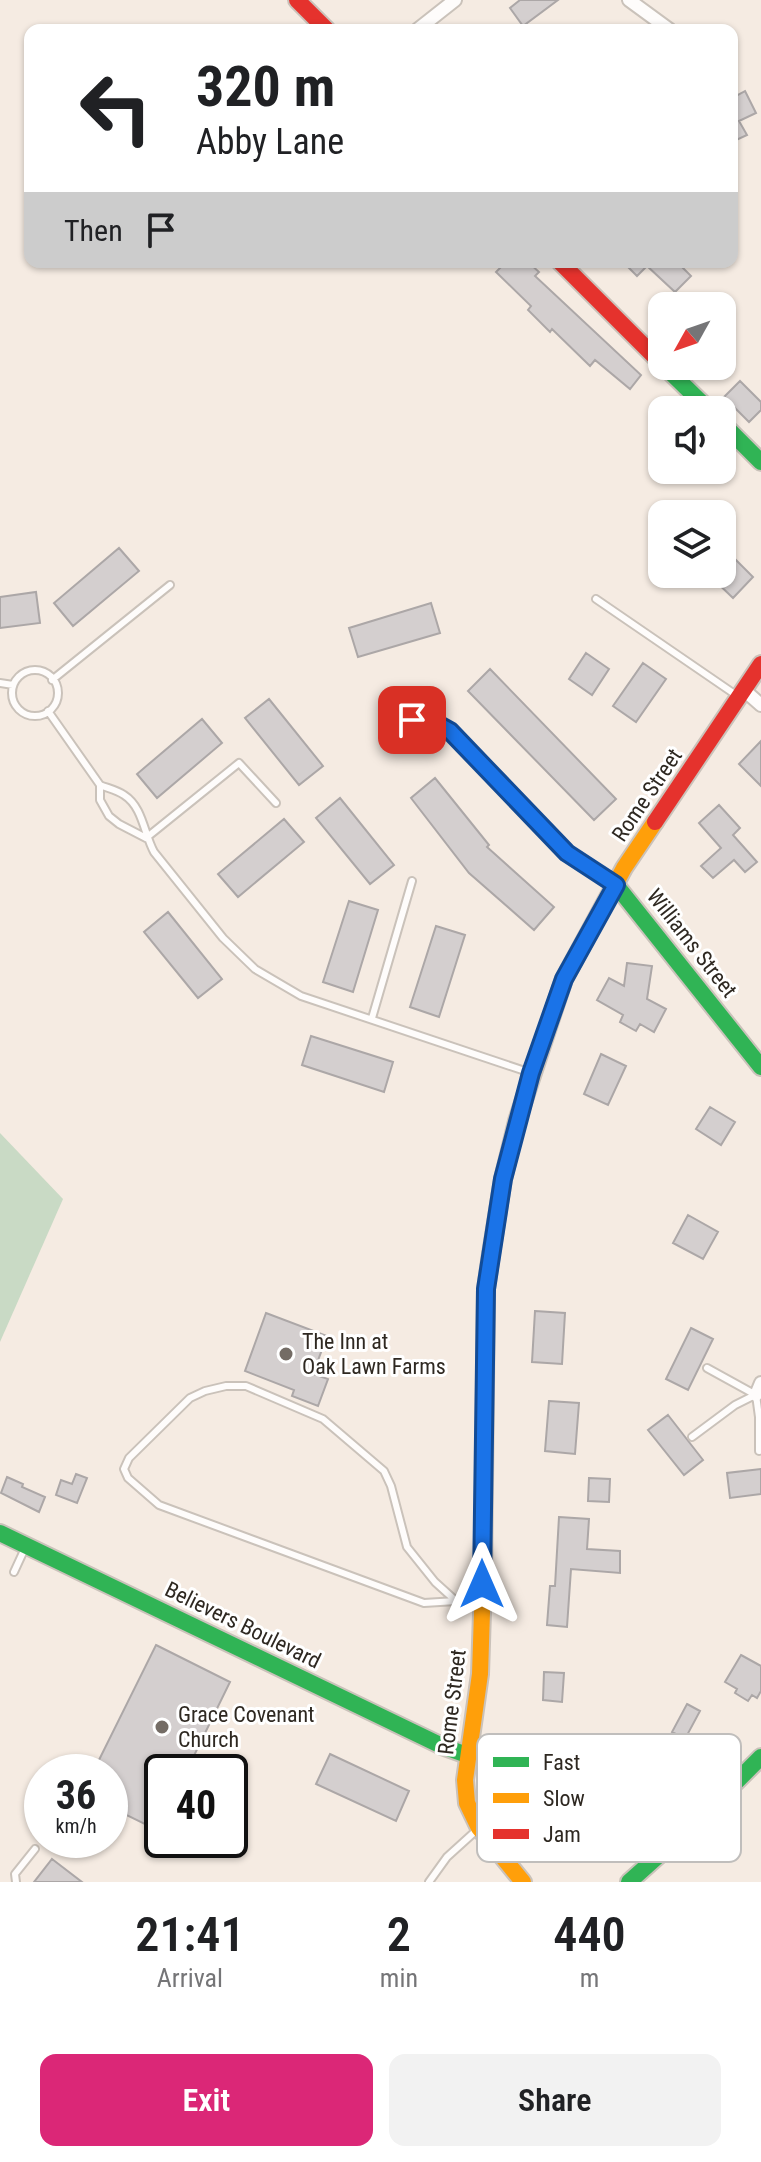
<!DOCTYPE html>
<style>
body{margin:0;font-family:"Roboto Condensed",sans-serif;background:#f2f2f2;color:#202124;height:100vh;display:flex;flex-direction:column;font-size:30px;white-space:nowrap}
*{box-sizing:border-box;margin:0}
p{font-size:26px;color:#757577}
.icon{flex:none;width:44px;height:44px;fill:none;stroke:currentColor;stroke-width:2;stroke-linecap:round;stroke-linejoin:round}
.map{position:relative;height:1882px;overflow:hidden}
.panel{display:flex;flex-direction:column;background:#fff;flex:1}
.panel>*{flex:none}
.hud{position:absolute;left:24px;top:24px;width:714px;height:244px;border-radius:16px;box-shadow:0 2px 6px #0004;background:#fff;color:#202124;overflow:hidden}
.needle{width:52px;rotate:230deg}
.fabs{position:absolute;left:648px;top:292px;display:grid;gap:16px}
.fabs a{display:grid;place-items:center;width:88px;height:88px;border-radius:16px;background:#fff;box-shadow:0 2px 6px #0004;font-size:40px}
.speed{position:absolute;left:24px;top:1754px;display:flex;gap:16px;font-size:40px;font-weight:700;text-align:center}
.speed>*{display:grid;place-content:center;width:104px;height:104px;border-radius:50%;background:#fff;box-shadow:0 2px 6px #0004;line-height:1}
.speed small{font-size:20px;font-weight:400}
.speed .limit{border:4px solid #111;border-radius:12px;background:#fff;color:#111}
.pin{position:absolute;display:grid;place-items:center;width:68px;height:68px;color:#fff;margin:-34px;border-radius:16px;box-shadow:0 4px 12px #0006}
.me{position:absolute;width:88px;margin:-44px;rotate:0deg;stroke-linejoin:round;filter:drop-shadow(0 0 6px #0008)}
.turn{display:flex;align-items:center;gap:28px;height:168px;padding:0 40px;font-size:36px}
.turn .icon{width:104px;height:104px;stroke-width:2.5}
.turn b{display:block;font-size:56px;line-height:68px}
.then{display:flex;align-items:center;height:76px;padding:0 40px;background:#0003;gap:16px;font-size:30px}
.eta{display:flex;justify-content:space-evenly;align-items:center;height:136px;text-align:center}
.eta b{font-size:48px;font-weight:600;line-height:56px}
.cta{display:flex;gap:16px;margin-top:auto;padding:16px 40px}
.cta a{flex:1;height:92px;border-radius:16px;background:#db2777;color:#fff;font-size:32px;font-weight:600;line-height:92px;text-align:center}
.cta a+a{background:#f2f2f2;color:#202124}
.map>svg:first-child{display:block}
.green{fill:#c9dac5}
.building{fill:#d4cfcf;stroke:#aca7a7;stroke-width:2}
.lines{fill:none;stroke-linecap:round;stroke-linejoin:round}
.lane-casing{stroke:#cac2ba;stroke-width:10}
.street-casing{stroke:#cac2ba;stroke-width:16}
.fast-casing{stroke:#cac2ba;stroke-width:20}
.slow-casing{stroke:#cac2ba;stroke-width:20}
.jam-casing{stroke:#cac2ba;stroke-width:20}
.lane{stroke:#fefcfb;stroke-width:6}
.street{stroke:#fefcfb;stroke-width:12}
.fast{stroke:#30b455;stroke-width:16}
.slow{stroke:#ff9f0a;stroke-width:16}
.jam{stroke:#e5322d;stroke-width:16}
.route-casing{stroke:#114b97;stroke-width:20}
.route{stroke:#1a73e8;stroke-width:14}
.poi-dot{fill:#746c65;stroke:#fff;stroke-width:3}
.labels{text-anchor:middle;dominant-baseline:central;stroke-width:6;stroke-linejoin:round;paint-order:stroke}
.street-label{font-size:22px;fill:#2e2821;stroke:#fff}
.poi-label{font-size:22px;fill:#2e2821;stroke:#fff;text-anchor:start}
.key{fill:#fff;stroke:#c0bebc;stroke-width:2}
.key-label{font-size:22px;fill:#2e2821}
</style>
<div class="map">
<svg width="761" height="1882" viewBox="0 0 761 1882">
<rect width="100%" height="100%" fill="#f5ebe2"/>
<path class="green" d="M0 1133 63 1199 0 1342Z"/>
<path class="building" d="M520 0H558L523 26 510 8Z
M745 91 756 113 739 121 747 135 732 142V98Z
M506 262H528L539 272 535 276 641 375 630 389 595 360 590 366 552 329 550 332 528 310 531 306 496 272Z
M623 262H677L691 276 675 292 647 266 637 276Z
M740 381 761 402V410L749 422 724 397Z
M119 548 139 571 73 626 54 603Z
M731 555 753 577 733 598 708 574H722V565Z
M36 592 40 623 0 628V597Z
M431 603 440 633 358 657 349 628Z
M586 653 609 669 592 695 569 679Z
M643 663 666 679 636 722 613 706Z
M490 669 616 799 594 820 468 691Z
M269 699 323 766 299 785 245 718Z
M202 719 222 743 157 798 137 774Z
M761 741V786L739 764Z
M435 778 489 845 487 847 554 907 534 930 469 873 411 798Z
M340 798 394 865 370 884 316 818Z
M719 805 740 828 733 835 757 862 745 872 734 860 713 878 701 866 721 848 699 823Z
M284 819 304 842 238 897 218 874Z
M349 901 378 910 353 992 323 982Z
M168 912 222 979 198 998 144 932Z
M436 926 465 935 439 1017 410 1007Z
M627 963 652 966 647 999 666 1009 654 1032 640 1024 636 1031 620 1022 623 1015 597 1000 609 978 624 986Z
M311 1036 393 1062 384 1092 302 1065Z
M601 1054 626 1066 608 1105 584 1094Z
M710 1107 735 1122 721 1145 696 1129Z
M688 1215 718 1232 703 1259 673 1243Z
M535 1311 565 1313 562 1364 532 1362Z
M266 1313 327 1336 313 1374 328 1379 318 1406 292 1396 294 1390 245 1371Z
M691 1328 713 1339 688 1390 666 1379Z
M549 1401 579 1403 575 1454 545 1451Z
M668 1415 703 1460 684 1475 648 1430Z
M761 1469V1494L730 1498 727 1473Z
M76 1474 87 1478 77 1503 56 1495 61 1480 72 1484Z
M7 1477 23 1484 22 1487 45 1497 39 1512 1 1493Z
M589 1478 610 1479 609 1502 588 1501Z
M559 1517 589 1519 587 1549 620 1551V1573L571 1569 567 1627 547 1625 550 1586H555Z
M156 1645 230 1682 186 1772H162V1820L157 1830 110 1807V1772H93Z
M741 1655 761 1666V1691L757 1698 752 1695 748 1701 735 1693 737 1689 725 1682Z
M544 1672 564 1673 562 1702 543 1700Z
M687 1704 700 1711 685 1739 672 1732Z
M330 1754 409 1791 396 1821 316 1784Z
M52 1859 82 1882H34Z"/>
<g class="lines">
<defs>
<path id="lane" d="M596 599 736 695
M12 693a23 23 0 1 1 46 0a23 23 0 1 1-46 0Z
M52 680 170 585
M0 683 13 685
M48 711 100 785V800L109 816 119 824 146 838
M100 785C107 788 117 790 124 795 143 807 144 834 154 852L223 938 255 969 301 996 531 1073
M146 838 239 763 276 803
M372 1018 412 881
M707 1368 756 1395
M756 1395 759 1417V1451
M692 1437 735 1405 757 1394
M14 1572 26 1546
M456 1601 435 1582 407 1547 391 1486 384 1471 323 1419 246 1386H226L205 1391 190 1398 129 1458 124 1469 128 1478 159 1505 424 1603 456 1601 482 1604
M16 1882 15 1874 35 1849
M429 1882 447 1857 479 1828"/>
<path id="street" d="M629 0 670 30
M417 30 455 0
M744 690 761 705
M412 720 432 721 450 731 567 853 616 885
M756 1395 761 1383"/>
<path id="fast" d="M664 366 709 410
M722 423 761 462
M616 885 761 1067
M0 1533 442 1746 467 1755
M629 1882 696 1822 761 1757"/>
<path id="slow" d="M491 1254 503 1179 517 1121 564 979 624 868 655 822
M483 1581 480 1674 465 1780 467 1803 479 1828 523 1882"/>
<path id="jam" d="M297 0 327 30
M560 262 662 364
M655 822 761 664
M483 1581 486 1289 491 1254"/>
</defs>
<use href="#lane" class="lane-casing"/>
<use href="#street" class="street-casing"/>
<use href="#fast" class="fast-casing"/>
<use href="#slow" class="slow-casing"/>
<use href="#jam" class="jam-casing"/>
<use href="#lane" class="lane"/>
<use href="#street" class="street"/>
<use href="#fast" class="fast"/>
<use href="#slow" class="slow"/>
<use href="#jam" class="jam"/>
</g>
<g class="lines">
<defs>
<path id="route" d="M412 720 432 721 450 731 567 853 616 885 564 979 531 1073 503 1179 486 1289 482 1584"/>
</defs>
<use href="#route" class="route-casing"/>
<use href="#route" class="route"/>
</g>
<g class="poi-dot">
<circle cx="286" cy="1354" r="8"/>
<circle cx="162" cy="1727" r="8"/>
</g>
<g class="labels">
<g class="street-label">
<text transform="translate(647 795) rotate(-56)">Rome Street</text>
<text transform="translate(692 943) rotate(52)">Williams Street</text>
<text transform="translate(243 1625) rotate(26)">Believers Boulevard</text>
<text transform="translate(452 1702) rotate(-83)">Rome Street</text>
</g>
<g class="poi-label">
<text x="302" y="1341">The Inn at<tspan x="302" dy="25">Oak Lawn Farms</tspan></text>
<text x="178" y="1714">Grace Covenant<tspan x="178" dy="25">Church</tspan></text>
</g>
</g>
<rect x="477" y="1734" width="264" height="128" rx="12" class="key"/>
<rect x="493" y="1757" width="36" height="10" fill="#30b455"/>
<rect x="493" y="1793" width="36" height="10" fill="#ff9f0a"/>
<rect x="493" y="1829" width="36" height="10" fill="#e5322d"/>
<g class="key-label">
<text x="543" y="1770">Fast</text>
<text x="543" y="1806">Slow</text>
<text x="543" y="1842">Jam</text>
</g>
</svg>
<div class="fabs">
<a><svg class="needle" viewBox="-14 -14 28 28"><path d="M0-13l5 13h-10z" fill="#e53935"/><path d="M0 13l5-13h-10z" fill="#757577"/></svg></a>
<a><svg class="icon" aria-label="sound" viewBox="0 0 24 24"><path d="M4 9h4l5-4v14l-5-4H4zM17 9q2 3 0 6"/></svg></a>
<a><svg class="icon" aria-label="layers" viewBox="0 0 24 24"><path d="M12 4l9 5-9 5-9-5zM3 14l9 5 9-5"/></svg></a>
</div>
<div class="speed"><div>36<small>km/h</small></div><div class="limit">40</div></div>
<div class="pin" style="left:412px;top:720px;background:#d93025"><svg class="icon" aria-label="arrive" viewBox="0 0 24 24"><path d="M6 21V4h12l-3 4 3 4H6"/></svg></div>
<svg class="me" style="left:482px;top:1584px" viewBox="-20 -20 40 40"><path d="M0-17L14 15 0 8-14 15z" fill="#1a73e8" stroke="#fff" stroke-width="4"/></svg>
<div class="hud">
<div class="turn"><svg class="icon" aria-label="left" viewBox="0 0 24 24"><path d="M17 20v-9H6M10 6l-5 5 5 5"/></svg><div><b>320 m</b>Abby Lane</div></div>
<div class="then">Then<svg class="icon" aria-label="arrive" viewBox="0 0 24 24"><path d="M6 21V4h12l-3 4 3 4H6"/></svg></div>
</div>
</div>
<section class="panel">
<div class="eta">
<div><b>21:41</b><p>Arrival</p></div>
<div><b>2</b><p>min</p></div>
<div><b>440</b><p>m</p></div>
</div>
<div class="cta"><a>Exit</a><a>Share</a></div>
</section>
